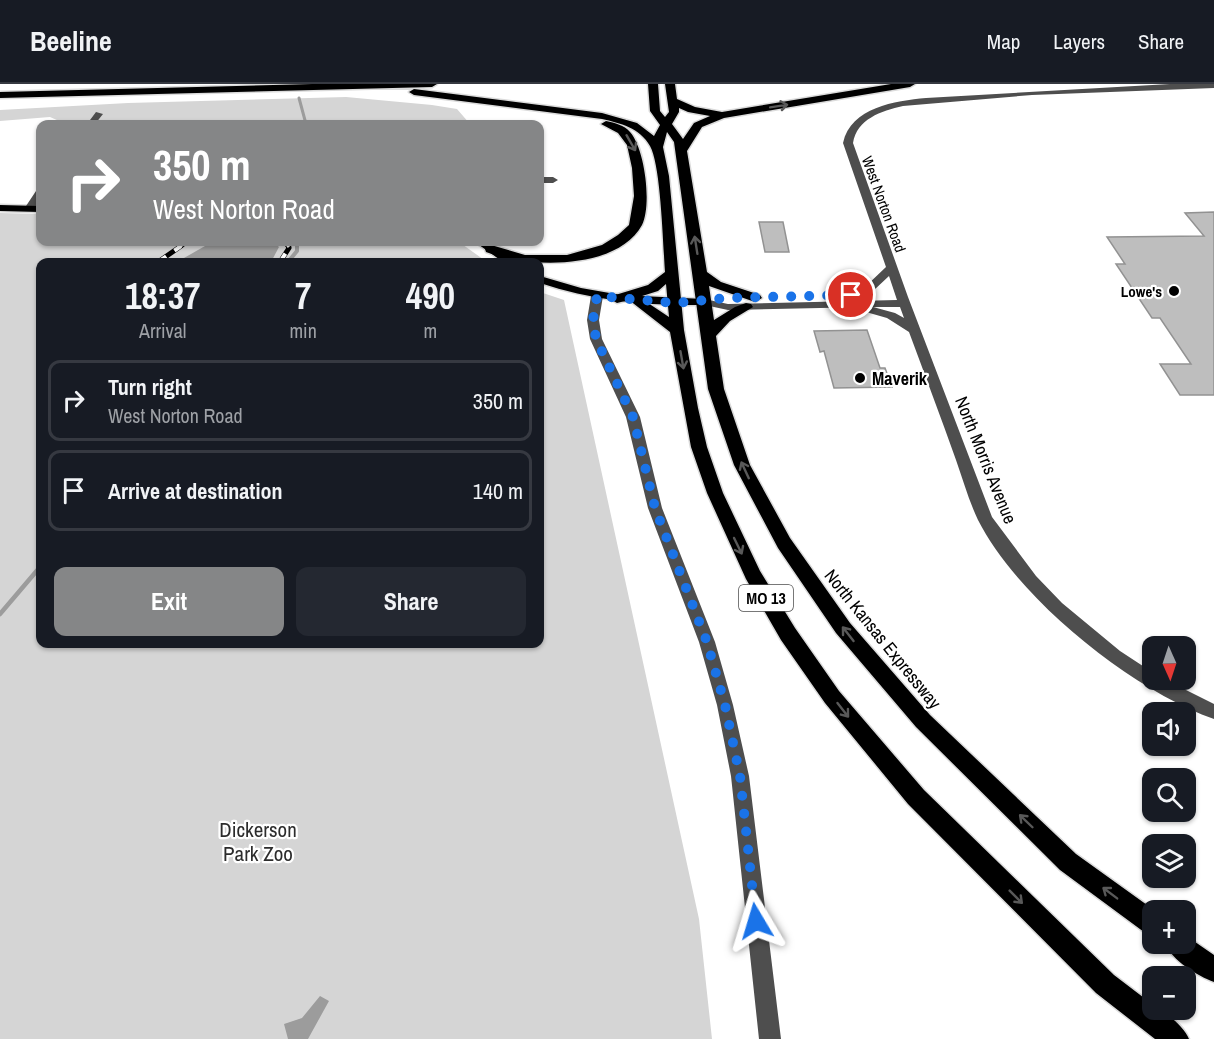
<!DOCTYPE html>
<meta charset="utf-8">
<style>
body{margin:0;font-family:"Archivo Narrow",sans-serif;background:#242831;color:#f1f3f6;height:100vh;display:flex;flex-direction:column;font-size:22px;white-space:nowrap}
*{box-sizing:border-box;margin:0}
p{font-size:20px;color:#9ea1a6}
.icon{flex:none;width:33px;height:33px;fill:none;stroke:currentColor;stroke-width:2;stroke-linecap:round;stroke-linejoin:round}
.map{position:relative;flex:1;overflow:hidden}
.sheet{position:absolute;left:36px;top:174px;width:508px;height:390px;display:flex;flex-direction:column;background:#171b24;border-radius:12px;box-shadow:0 2px 4px #0004}
.sheet>*{flex:none}
.guide{position:absolute;left:36px;top:36px;width:508px;height:126px;border-radius:12px;box-shadow:0 2px 4px #0004;background:#858687;color:#fff;overflow:hidden}
.needle{width:39px;rotate:177deg}
.fabs{position:absolute;left:1142px;top:552px;display:grid;gap:12px}
.fabs a{display:grid;place-items:center;width:54px;height:54px;border-radius:12px;background:#171b24;box-shadow:0 2px 4px #0004;font-size:30px}
.pin{position:absolute;display:grid;place-items:center;width:51px;height:51px;color:#fff;margin:-26px;border:3px solid #fff;border-radius:50%;box-shadow:0 2px 6px #0007}
.me{position:absolute;width:66px;margin:-33px;rotate:353deg;stroke-linejoin:round;filter:drop-shadow(0 0 4px #0008)}
.turn{display:flex;align-items:center;gap:21px;height:126px;padding:0 18px;font-size:27px}
.turn .icon{width:78px;height:78px;stroke-width:2.5}
.turn b{display:block;font-size:42px;line-height:51px}
.eta{display:flex;justify-content:space-evenly;align-items:center;height:102px;text-align:center}
.eta b{font-size:36px;font-weight:800;line-height:42px}
.button{display:flex;gap:12px;margin-top:auto;padding:12px 18px}
.button a{flex:1;height:69px;border-radius:12px;background:#858687;color:#fff;font-size:24px;font-weight:800;line-height:69px;text-align:center}
.button a+a{background:#242831;color:#f1f3f6}
ul{padding:0;list-style:none}
li{display:flex;align-items:center;gap:18px;height:81px;margin:0 12px 9px;padding:0 6px;border:3px solid #363941;border-radius:12px}
li div{flex:1}
li b{display:block;font-size:22px}
li em{font-style:normal}
header{display:flex;align-items:center;gap:36px;box-sizing:border-box;height:84px;padding:0 30px;background:#171b24;border-bottom:2px solid #363941}
header strong{font-size:28px}
nav{display:flex;gap:33px;margin-inline-start:auto;font-size:21px}
.map>svg:first-child{display:block}
.green{fill:#d5d5d5}
.water{fill:#9c9c9c}
.lines{fill:none;stroke-linecap:round;stroke-linejoin:round}
.stream-far2{stroke:#9c9c9c;stroke-width:3}
.stream-far1{stroke:#9c9c9c;stroke-width:4}
.stream{stroke:#9c9c9c;stroke-width:4.5}
.building{fill:#bebebe;stroke:#929292;stroke-width:1.5}
.major-casing{stroke:#dbdbdb;stroke-width:3}
.highway-casing{stroke:#dbdbdb;stroke-width:3}
.minor{fill:#4e4e4e;fill-rule:evenodd}
.major{fill:#000;fill-rule:evenodd}
.highway{fill:#000;fill-rule:evenodd}
.rail-far1-casing{stroke:#000;stroke-width:4.5}
.rail-casing{stroke:#000;stroke-width:5}
.rail-far1{stroke:#fff;stroke-width:3;stroke-dasharray:8;stroke-linecap:butt}
.rail{stroke:#fff;stroke-width:4;stroke-dasharray:10;stroke-linecap:butt}
.oneway{stroke:#595959}
.route{stroke:#1a73e8;stroke-width:10;stroke-dasharray:0 18}
.poi-dot{fill:#000;stroke:#fff;stroke-width:2}
.labels{text-anchor:middle;dominant-baseline:central;stroke-width:4.5;stroke-linejoin:round;paint-order:stroke}
.far-street-label{font-size:15px;fill:#000;stroke:#fff}
.far-poi-label{font-size:15px;font-weight:bold;fill:#000;stroke:#fff;text-anchor:end}
.shield{fill:#fff;stroke:#4c4c4c;stroke-width:1.5}
.shield-label{font-size:16px;font-weight:bold;fill:#000}
.poi-label{font-size:18px;font-weight:bold;fill:#000;stroke:#fff;text-anchor:start}
.street-label{font-size:18px;fill:#000;stroke:#fff}
.near-park-label{font-size:21px;fill:#2c2c2c;stroke:#fff}
</style>
<header>
<strong>Beeline</strong>
<nav><a>Map</a><a>Layers</a><a>Share</a></nav>
</header>
<div class="map">
<svg width="1214" height="955" viewBox="0 0 1214 955">
<rect width="100%" height="100%" fill="#fff"/>
<path class="green" d="M346 13 432 21 457 25 470 40H66L50 33 0 37V26L128 19Z
M0 129 40 130V158H459L487 178H40V560H540V208L564 216 699 835 712 955H0Z"/>
<path class="water" d="M212 158H274L279 163 271 178H177Z
M320 912 329 917 308 955H288L284 940 302 934Z"/>
<g class="lines">
<path class="stream-far2" d="M299 14 306 40
M297 158V163"/>
<path class="stream-far1" d="M288 178 297 167V162"/>
<path class="stream" d="M0 530 40 483"/>
</g>
<path class="building" d="M1214 128V311H1180L1160 280H1191L1160 234H1152L1116 180H1125L1107 153 1204 152 1185 129Z
M759 138H783L789 168H765Z
M867 246 880 284H885L892 303 834 304 824 267 820 268 814 247Z"/>
<g class="lines">
<defs>
<path id="major" d="M0 121 40 122V128L0 127Z
M475 158H486L514 178H503Z
M540 192 581 204 621 211 704 215 710 218 704 221C648 222 594 217 540 199Z"/>
<path id="highway" d="M312 0H437L432 3 0 14V8Z
M648 0H658L660 27 665 33 669 28 665 0H675L677 15 695 23 722 28 891 0H915L910 3 724 34 702 43 687 67 707 188 721 198 760 211 762 214 755 218 709 202 714 236 735 223 746 219 751 220 753 223 730 237 716 252 724 305 750 381 790 454 850 539 930 631 1076 770 1154 826 1152 852 1144 848 1060 786 916 643 836 549 778 464 734 381 708 305 674 58 667 48 663 63 669 92 684 246 698 324 707 363 723 409 760 487 795 544 839 607 924 706 1114 891 1152 920V926C1166 926 1184 943 1189 955H1155L1096 909 908 720 825 619 781 556 746 495 707 409 691 363 670 248 629 216 617 219 610 215 612 212 648 201 665 188C663 162 661 81 650 62 640 44 620 39 602 35L414 11 409 8 414 5 602 29 637 39 654 52 660 41 650 27ZM679 24 688 28 710 32 694 39 683 55 672 40 679 28ZM666 200 669 233 639 213 658 207Z
M606 37C615 39 624 41 630 48 645 65 652 121 642 141 617 187 526 184 486 168L485 165 491 161 525 171H567L602 161 618 151 629 141 634 112 632 84 627 61 618 49 601 40Z
M1185 851 1214 871V898C1198 892 1171 876 1166 860H1185Z"/>
</defs>
<use href="#major" class="major-casing"/>
<use href="#highway" class="highway-casing"/>
<path class="minor" d="M1170 0H1214V4L1032 11 903 22C881 27 857 35 853 59L908 213 992 433 1036 492 1062 519 1120 567 1152 588V596H1166L1214 620V635C1132 606 1018 515 978 436 969 417 963 396 956 376 941 334 925 291 909 248L887 234 866 228 864 226 867 223 728 226 700 220 698 218 704 215 728 220 897 216 889 192 873 207 851 214 845 211 865 203 886 183 843 59C851 23 895 17 926 14ZM873 223H900L904 234 895 229Z
M96 28 103 30 95 40H87Z
M540 93H553L558 96 553 99H540Z
M40 106V116L34 125 25 127 24 125 36 107Z
M597 209 603 212 599 236 602 255 640 333 662 424 715 558 733 621 749 692 781 955H759L731 692 717 621 699 558 648 424 626 333 590 255 587 236 591 212Z"/>
<use href="#major" class="major"/>
<use href="#highway" class="highway"/>
<defs>
<path id="rail-far1" d="M285 158 289 163
M179 163 187 158"/>
<path id="rail" d="M158 178 181 162
M280 178 289 164 288 162
M40 306V313"/>
</defs>
<use href="#rail-far1" class="rail-far1-casing"/>
<use href="#rail" class="rail-casing"/>
<use href="#rail-far1" class="rail-far1"/>
<use href="#rail" class="rail"/>
</g>
<defs><path id="oneway-shaft" d="M-6 0H5M1.5-3L5.5 0L1.5 3" fill="none" stroke-width="1.6" stroke-linecap="round" stroke-linejoin="round" transform="scale(1.5)"/></defs>
<g class="oneway">
<use href="#oneway-shaft" transform="translate(779 22) rotate(-9)"/>
<use href="#oneway-shaft" transform="translate(631 59) rotate(60)"/>
<use href="#oneway-shaft" transform="translate(696 161) rotate(-99)"/>
<use href="#oneway-shaft" transform="translate(682 276) rotate(80)"/>
<use href="#oneway-shaft" transform="translate(745 386) rotate(-115)"/>
<use href="#oneway-shaft" transform="translate(738 462) rotate(64)"/>
<use href="#oneway-shaft" transform="translate(848 550) rotate(-128)"/>
<use href="#oneway-shaft" transform="translate(843 626) rotate(52)"/>
<use href="#oneway-shaft" transform="translate(1026 737) rotate(-136)"/>
<use href="#oneway-shaft" transform="translate(1110 809) rotate(-143)"/>
<use href="#oneway-shaft" transform="translate(1016 813) rotate(45)"/>
</g>
<g class="lines">
<path class="route" d="M756 837 740 692 725 621 707 558 655 424 633 333 596 255 593 236 597 212 675 219 726 214 851 211"/>
</g>
<g class="poi-dot">
<circle cx="1174" cy="207" r="6"/>
<circle cx="860" cy="294" r="6"/>
</g>
<g class="labels">
<g class="far-street-label">
<text transform="translate(884 120) rotate(70)">West Norton Road</text>
</g>
<g class="far-poi-label">
<text x="1162" y="207">Lowe's</text>
</g>
<rect class="shield" x="739" y="501" width="54" height="26" rx="4.5"/>
<g class="shield-label">
<text x="766" y="514">MO 13</text>
</g>
<g class="poi-label">
<text x="872" y="294">Maverik</text>
</g>
<g class="street-label">
<text transform="translate(986 376) rotate(68)">North Morris Avenue</text>
<text transform="translate(883 555) rotate(51)">North Kansas Expressway</text>
</g>
<g class="near-park-label">
<text x="258" y="745">Dickerson<tspan x="258" dy="24">Park Zoo</tspan></text>
</g>
</g>
</svg>
<div class="fabs">
<a><svg class="needle" viewBox="-14 -14 28 28"><path d="M0-13l5 13h-10z" fill="#e53935"/><path d="M0 13l5-13h-10z" fill="#9ea1a6"/></svg></a>
<a><svg class="icon" aria-label="sound" viewBox="0 0 24 24"><path d="M4 9h4l5-4v14l-5-4H4zM17 9q2 3 0 6"/></svg></a>
<a><svg class="icon" aria-label="search" viewBox="0 0 24 24"><circle cx="10" cy="10" r="6"/><path d="M15 15l6 6"/></svg></a>
<a><svg class="icon" aria-label="layers" viewBox="0 0 24 24"><path d="M12 4l9 5-9 5-9-5zM3 14l9 5 9-5"/></svg></a>
<a>+</a>
<a>−</a>
</div>
<div class="pin" style="left:851px;top:211px;background:#d93025"><svg class="icon" aria-label="arrive" viewBox="0 0 24 24"><path d="M6 21V4h12l-3 4 3 4H6"/></svg></div>
<svg class="me" style="left:756px;top:837px" viewBox="-20 -20 40 40"><path d="M0-17L14 15 0 8-14 15z" fill="#1a73e8" stroke="#fff" stroke-width="4"/></svg>
<div class="guide">
<div class="turn"><svg class="icon" aria-label="right" viewBox="0 0 24 24"><path d="M7 20v-9h11M14 6l5 5-5 5"/></svg><div><b>350 m</b>West Norton Road</div></div>
</div>
<section class="sheet">
<div class="eta">
<div><b>18:37</b><p>Arrival</p></div>
<div><b>7</b><p>min</p></div>
<div><b>490</b><p>m</p></div>
</div>
<ul>
<li><svg class="icon" aria-label="right" viewBox="0 0 24 24"><path d="M7 20v-9h11M14 6l5 5-5 5"/></svg><div><b>Turn right</b><p>West Norton Road</p></div><em>350 m</em></li>
<li><svg class="icon" aria-label="arrive" viewBox="0 0 24 24"><path d="M6 21V4h12l-3 4 3 4H6"/></svg><div><b>Arrive at destination</b></div><em>140 m</em></li>
</ul>
<div class="button"><a>Exit</a><a>Share</a></div>
</section>
</div>
